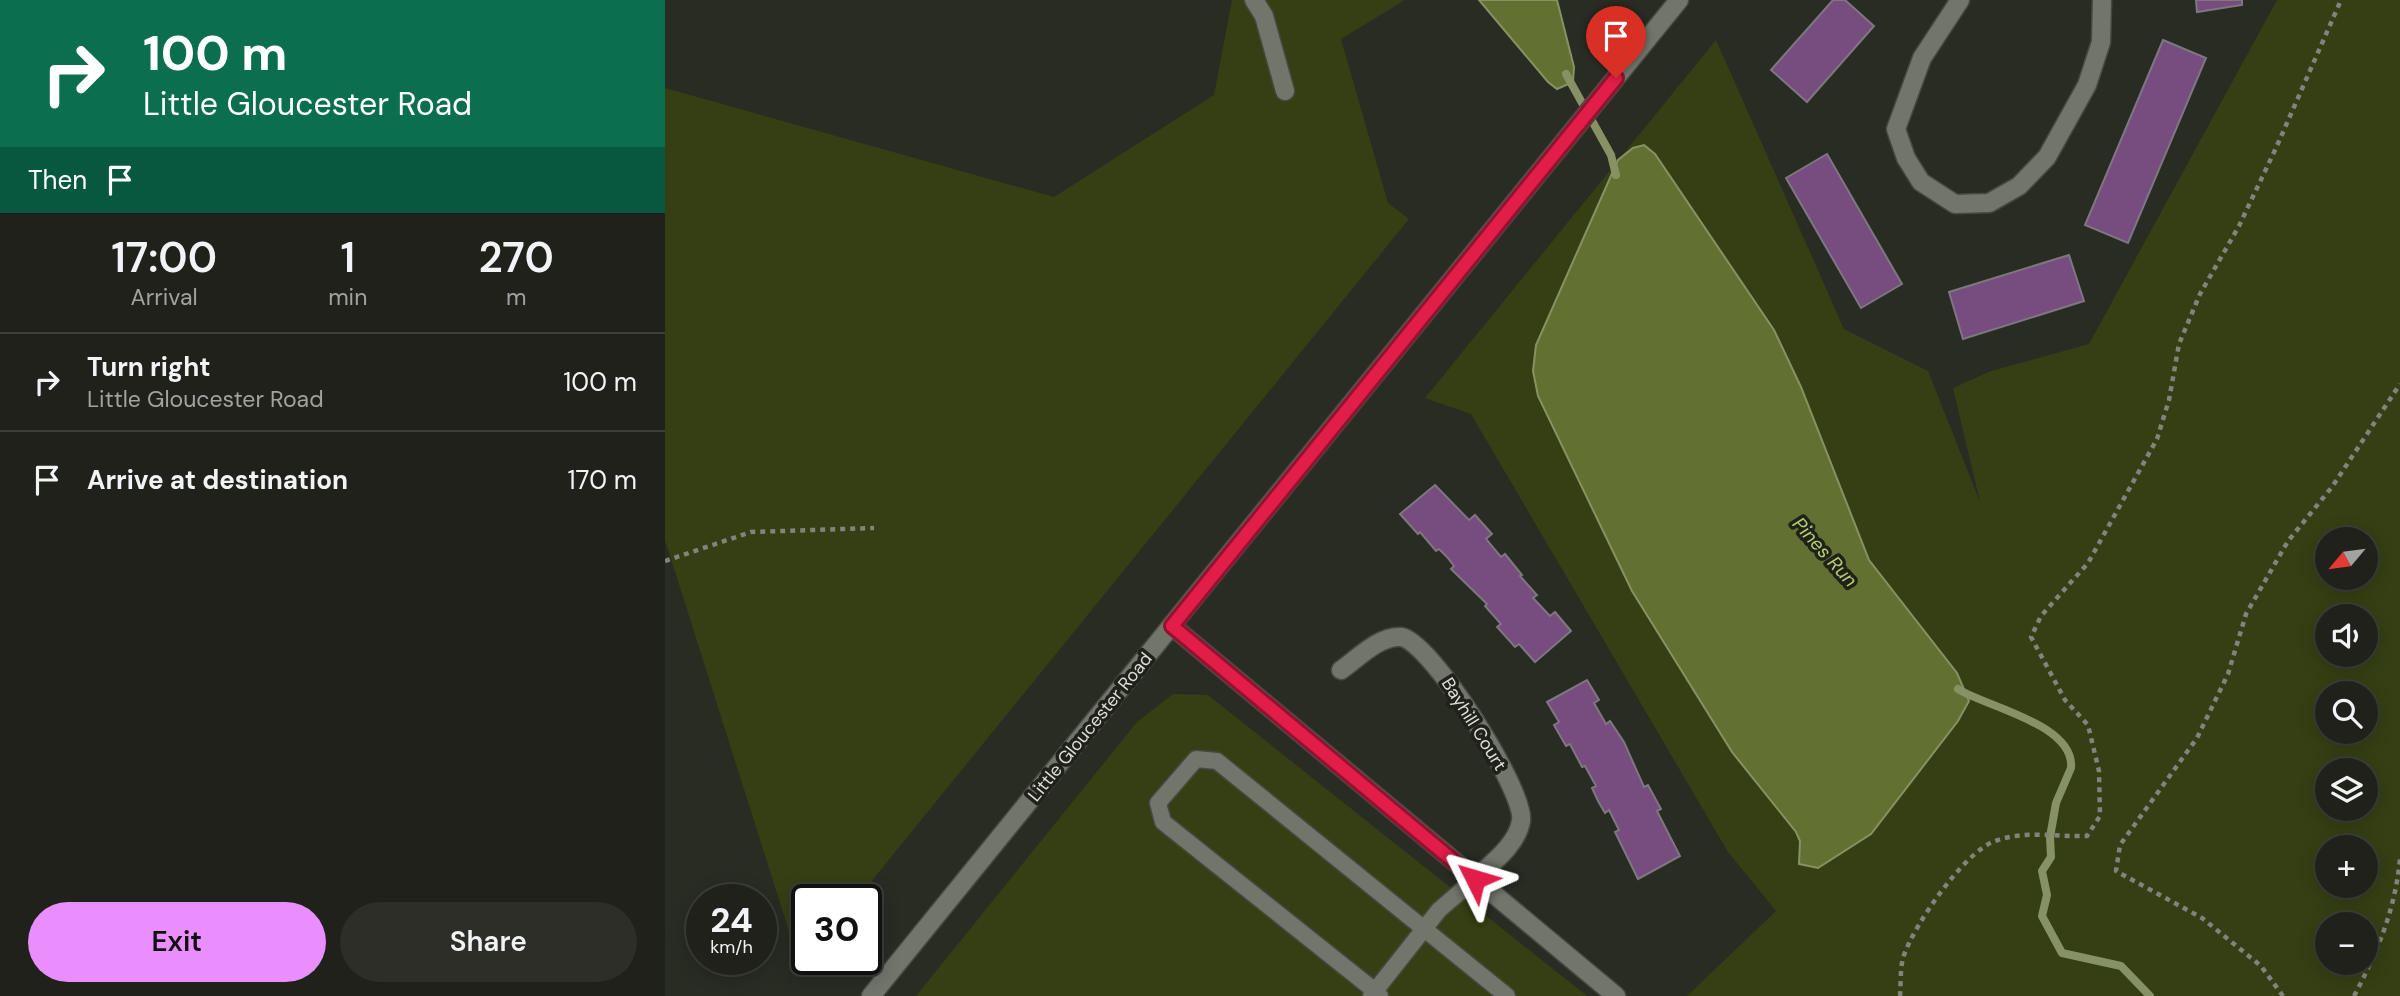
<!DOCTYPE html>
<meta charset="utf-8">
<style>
body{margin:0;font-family:"DM Sans",sans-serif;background:#2c2e27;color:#f1f3f6;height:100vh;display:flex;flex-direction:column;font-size:26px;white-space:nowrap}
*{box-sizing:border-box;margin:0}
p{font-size:23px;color:#a1a3a2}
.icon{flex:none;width:38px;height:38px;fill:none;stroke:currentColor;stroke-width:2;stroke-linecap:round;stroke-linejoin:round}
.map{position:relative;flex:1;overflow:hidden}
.sheet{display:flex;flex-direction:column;background:#1f211a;width:665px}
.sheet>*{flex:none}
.top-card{background:#0b6e4f;color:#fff;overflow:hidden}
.needle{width:46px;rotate:241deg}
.buttons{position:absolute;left:1650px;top:527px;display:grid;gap:14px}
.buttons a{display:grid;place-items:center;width:63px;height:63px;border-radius:50%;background:#1f211a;box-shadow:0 4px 18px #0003,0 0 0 2px #3c3e39;font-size:35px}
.speed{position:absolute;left:21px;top:884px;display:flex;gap:14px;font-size:35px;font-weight:700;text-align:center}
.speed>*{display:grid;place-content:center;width:91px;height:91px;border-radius:50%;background:#1f211a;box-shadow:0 4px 18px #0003,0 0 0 2px #3c3e39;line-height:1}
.speed small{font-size:18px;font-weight:400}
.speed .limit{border:4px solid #111;border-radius:10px;background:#fff;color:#111}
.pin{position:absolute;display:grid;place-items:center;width:60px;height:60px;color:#fff;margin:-72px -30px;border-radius:50% 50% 50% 0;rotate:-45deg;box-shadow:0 0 7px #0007}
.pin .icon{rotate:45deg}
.me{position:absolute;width:77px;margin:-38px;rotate:310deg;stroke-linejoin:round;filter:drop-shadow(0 0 5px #0008)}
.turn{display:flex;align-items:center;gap:24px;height:147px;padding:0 28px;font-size:32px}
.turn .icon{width:91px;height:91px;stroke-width:2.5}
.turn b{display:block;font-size:49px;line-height:60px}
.then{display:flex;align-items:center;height:66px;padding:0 28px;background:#0003;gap:14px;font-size:26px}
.eta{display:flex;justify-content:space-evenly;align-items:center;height:119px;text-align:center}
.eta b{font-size:42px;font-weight:600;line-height:49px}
.action{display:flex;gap:14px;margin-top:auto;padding:14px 28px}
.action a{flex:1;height:80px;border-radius:42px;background:#ea8dfd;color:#111;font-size:28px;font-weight:600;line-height:80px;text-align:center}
.action a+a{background:#2c2e27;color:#f1f3f6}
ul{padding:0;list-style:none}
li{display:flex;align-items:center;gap:21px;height:98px;padding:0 28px;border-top:2px solid #3c3e39}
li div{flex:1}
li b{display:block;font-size:26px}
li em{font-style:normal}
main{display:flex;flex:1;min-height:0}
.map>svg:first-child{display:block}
.green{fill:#353f13;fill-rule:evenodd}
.water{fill:#627132;stroke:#879264;stroke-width:2}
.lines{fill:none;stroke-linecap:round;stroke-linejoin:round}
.stream{stroke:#879264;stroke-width:8}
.building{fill:#764d7e;stroke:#7e7780;stroke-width:2}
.service-casing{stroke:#474941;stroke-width:19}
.minor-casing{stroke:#474941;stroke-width:21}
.tertiary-casing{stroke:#474941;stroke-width:21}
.path{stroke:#81837c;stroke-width:4.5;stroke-dasharray:5 5;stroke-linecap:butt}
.service{stroke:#71756a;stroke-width:16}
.minor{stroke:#71756a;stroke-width:18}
.tertiary{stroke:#71756a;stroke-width:18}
.route-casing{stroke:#92132f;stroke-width:18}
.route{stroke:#e11d48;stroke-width:12}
.labels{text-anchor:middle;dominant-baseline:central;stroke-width:7;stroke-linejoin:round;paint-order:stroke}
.street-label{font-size:18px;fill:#ddded8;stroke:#202219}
.water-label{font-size:19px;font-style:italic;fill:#b6ce73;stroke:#202219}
</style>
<main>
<section class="sheet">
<div class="top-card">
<div class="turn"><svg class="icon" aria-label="right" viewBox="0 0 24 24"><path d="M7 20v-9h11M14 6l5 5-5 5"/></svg><div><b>100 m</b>Little Gloucester Road</div></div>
<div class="then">Then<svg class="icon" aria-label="arrive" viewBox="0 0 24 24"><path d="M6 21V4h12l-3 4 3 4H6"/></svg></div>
</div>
<div class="eta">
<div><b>17:00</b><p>Arrival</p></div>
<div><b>1</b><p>min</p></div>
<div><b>270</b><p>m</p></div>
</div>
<ul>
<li><svg class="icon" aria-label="right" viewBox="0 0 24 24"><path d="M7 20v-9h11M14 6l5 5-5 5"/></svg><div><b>Turn right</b><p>Little Gloucester Road</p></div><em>100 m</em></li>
<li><svg class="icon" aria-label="arrive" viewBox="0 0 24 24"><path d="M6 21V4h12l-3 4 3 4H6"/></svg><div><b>Arrive at destination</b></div><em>170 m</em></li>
</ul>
<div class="action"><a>Exit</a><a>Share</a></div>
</section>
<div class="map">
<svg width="1735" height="996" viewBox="0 0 1735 996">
<rect width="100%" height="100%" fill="#292c23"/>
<path class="green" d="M567 0H740L676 39 723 203 744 219 192 899 142 900 144 959 136 969 0 540V88L389 197 549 95Z
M1612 0H1735V996H1022L1111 911 1063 852 806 414 760 398 1051 40 1179 329 1263 371 1315 502 1288 388 1326 371 1424 344ZM1662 539H1701V578H1662ZM1662 616H1701V654H1662ZM1662 693H1701V732H1662ZM1662 770H1701V808H1662ZM1662 847H1701V886H1662ZM1662 924H1701V962H1662Z
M508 694 543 695 922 996H251L472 722Z"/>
<path class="water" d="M814 0H892L909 67 908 82 892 89 883 82Z
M979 145 990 154 1109 330 1136 387 1204 560 1292 673 1304 701 1293 721 1206 834 1153 868 1134 864 1135 841 1131 832 1067 752 967 591 873 396 868 371 871 345 953 160 968 148Z"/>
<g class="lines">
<path class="stream" d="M901 74 946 155 951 175
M1293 689C1321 707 1410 724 1406 768L1391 803 1385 837 1386 857 1377 871 1382 895 1377 916 1397 953 1456 966 1485 996"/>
</g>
<path class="building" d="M1168 0H1180L1209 26 1142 102 1106 70Z
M1531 0H1577V5L1532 12Z
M1498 40 1541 58 1463 243 1420 225Z
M1162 154 1237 284 1196 308 1121 178Z
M1404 255 1419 301 1298 339 1284 292Z
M770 485 804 520 810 515 827 534 821 539 836 557 840 554 857 575 855 576 872 595 868 598 885 616 890 612 906 631 870 662 854 644 850 647 832 627 836 624 820 606 822 604 786 569 789 566 782 557 774 549 771 551 755 532 753 534 735 514Z
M922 680 934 700 929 703 941 724 945 721 959 742 979 787 983 785 996 809 992 811 1015 856 973 879 950 832 954 830 944 810 940 813 933 801 927 788 931 786 920 766 917 767 905 744 901 746 889 725 894 722 882 702Z"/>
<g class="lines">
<defs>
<path id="service" d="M706 996 710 991 498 822 493 803 531 759 552 761 842 996
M715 996 710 991 774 910 810 879"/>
<path id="minor" d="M589 0 599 16 620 91
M1295 0 1257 58 1231 129 1241 158 1256 182 1290 204 1324 203 1354 186 1382 157 1422 85 1436 42 1437 0
M507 626 951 996
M676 670C692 659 715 635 736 637 766 641 861 792 856 821 852 845 827 863 810 879"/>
<path id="tertiary" d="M206 996 1014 0"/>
</defs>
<use href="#service" class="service-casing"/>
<use href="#minor" class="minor-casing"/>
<use href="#tertiary" class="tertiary-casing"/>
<path class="path" d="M0 561 86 532 209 528
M1235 996C1236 984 1235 970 1238 958 1248 926 1299 852 1330 841 1360 830 1391 837 1422 836L1435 816 1434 771 1423 725 1400 700 1366 637 1376 616 1423 563 1492 439 1504 400 1514 344 1535 294 1574 226 1611 148 1676 0
M1618 996 1596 966 1537 918 1451 871 1455 845 1532 738 1563 674 1581 614 1623 541 1667 487 1735 384
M1689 996C1713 951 1730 910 1735 859"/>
<use href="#service" class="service"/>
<use href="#minor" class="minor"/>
<use href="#tertiary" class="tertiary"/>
</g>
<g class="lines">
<defs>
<path id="route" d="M810 879 507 626 951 78"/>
</defs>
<use href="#route" class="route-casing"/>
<use href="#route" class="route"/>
</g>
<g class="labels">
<g class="street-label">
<text transform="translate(809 724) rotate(58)">Bayhill Court</text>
<text transform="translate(425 727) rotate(-51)">Little Gloucester Road</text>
</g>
<g class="water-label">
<text transform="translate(1160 552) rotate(48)">Pines Run</text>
</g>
</g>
</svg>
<div class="buttons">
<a><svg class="needle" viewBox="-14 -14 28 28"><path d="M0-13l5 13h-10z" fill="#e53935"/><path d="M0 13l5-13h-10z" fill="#a1a3a2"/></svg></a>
<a><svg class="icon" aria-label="sound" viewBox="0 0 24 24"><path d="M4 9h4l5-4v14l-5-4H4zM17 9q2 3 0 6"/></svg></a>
<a><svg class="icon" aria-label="search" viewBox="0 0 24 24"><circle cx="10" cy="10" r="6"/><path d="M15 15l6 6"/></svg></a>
<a><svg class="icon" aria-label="layers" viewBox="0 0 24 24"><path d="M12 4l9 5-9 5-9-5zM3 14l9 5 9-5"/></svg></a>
<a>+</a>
<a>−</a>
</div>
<div class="speed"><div>24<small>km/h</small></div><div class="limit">30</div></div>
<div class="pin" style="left:951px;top:78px;background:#d93025"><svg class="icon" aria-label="arrive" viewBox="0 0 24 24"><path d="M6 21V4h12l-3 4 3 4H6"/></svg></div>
<svg class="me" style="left:810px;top:879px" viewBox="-20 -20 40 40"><path d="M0-17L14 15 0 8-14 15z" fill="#e11d48" stroke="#fff" stroke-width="4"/></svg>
</div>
</main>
